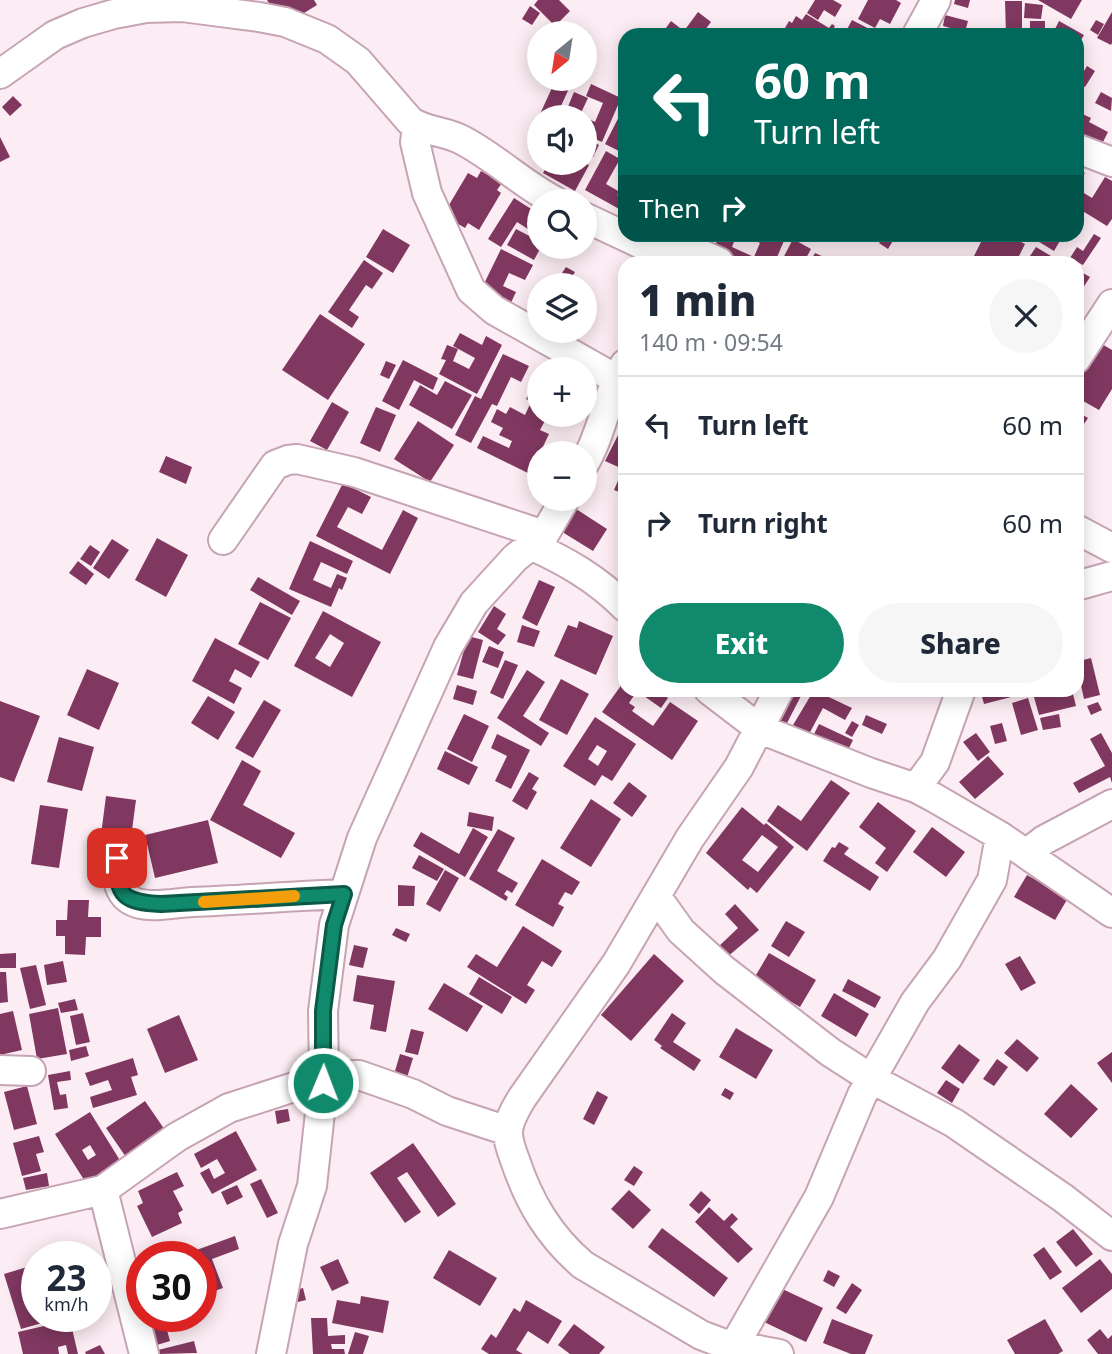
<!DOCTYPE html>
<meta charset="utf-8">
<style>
body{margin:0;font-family:"Noto Sans",sans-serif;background:#f6f6f7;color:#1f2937;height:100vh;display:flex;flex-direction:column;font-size:26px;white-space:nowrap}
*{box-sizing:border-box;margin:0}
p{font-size:23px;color:#747a83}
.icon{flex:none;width:38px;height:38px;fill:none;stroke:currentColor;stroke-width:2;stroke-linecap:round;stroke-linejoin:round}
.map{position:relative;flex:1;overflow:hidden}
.details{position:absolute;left:618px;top:256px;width:466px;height:441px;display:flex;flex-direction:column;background:#fff;border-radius:21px;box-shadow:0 4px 18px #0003}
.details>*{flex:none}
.banner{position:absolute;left:618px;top:28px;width:466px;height:214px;border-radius:21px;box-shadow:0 4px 18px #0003;background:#00695c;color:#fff;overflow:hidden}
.needle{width:46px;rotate:210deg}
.buttons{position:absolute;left:527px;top:21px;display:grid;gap:14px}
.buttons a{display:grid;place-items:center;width:70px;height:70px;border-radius:50%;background:#fff;box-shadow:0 4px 18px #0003;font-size:35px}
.speed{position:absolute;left:21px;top:1241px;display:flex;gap:14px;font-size:35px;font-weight:700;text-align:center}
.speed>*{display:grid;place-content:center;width:91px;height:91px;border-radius:50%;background:#fff;box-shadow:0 4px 18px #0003;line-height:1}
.speed small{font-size:18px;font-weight:400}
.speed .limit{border:10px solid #d22;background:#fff;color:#111}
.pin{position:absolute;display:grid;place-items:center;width:60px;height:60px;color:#fff;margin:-30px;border-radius:14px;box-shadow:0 4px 10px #0006}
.me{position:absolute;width:77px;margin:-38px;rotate:1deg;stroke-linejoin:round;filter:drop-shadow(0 0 5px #0008)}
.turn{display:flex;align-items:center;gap:24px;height:147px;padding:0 21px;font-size:32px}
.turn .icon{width:91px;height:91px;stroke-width:2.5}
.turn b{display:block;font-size:49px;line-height:60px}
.then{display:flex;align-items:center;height:66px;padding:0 21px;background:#0003;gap:14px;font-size:26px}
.round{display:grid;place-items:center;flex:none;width:74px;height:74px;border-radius:37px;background:#f6f6f7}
.summary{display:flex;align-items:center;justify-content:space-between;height:119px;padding:0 21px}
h1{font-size:42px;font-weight:800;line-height:52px}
.primary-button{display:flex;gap:14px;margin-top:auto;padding:14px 21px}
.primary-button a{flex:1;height:80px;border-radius:42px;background:#11896c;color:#fff;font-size:28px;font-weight:800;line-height:80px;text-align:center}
.primary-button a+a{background:#f6f6f7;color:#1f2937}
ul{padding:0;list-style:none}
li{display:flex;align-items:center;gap:21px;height:98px;padding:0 21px;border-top:2px solid #e0e1e3}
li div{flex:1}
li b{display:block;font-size:26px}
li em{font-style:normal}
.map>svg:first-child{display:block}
.building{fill:#803860;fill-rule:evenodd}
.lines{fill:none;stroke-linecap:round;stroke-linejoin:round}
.minor-casing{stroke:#c7a4b4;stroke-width:32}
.minor{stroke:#fff;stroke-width:28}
.route-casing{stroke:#0b5946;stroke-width:18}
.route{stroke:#11896c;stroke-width:12}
.slow{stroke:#f59e0b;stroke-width:12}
</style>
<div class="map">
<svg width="1112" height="1354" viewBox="0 0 1112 1354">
<rect width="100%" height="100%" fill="#fcecf3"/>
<path class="building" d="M267 0H314L317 5 283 26Z
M538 0H559L570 11 555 26 534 5Z
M815 0H833L842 5 835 17 824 10 818 20 807 13Z
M868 0H896L901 3 890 24 880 19 875 28 858 19Z
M955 0H970L968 8 954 4Z
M1038 0H1082L1071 19Z
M1005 1H1022V35H1006Z
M1025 3 1043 5 1041 19 1024 18Z
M530 6 540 13 532 25 522 19Z
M698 12 711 22 701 35H681Z
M1112 12V43L1111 45 1097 38Z
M806 14 829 28 832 24 835 26 830 35H781L789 21 792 23 796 16 802 20Z
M945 15 968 21 965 32 943 26Z
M852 20 881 35H844Z
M1096 20 1104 24 1098 35 1090 30Z
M671 21 680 28 674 35H668L663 32Z
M1030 21H1045V30H1030Z
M1059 21 1084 35 1076 49V35H1052Z
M1087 66 1095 71 1085 87 1077 83Z
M556 79H578L575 86 571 84 561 106 567 109 574 92 588 98 580 115 595 122 603 103 586 96 591 84 621 98 602 142 584 134V117H547L540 114Z
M1101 92 1112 98 1111 111 1095 103Z
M13 96 22 105 10 116 2 107Z
M625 105V154L605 144Z
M1076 111 1091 118 1089 122 1108 132 1100 148 1076 135Z
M0 137 10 157 0 162Z
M584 138 599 145 593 157 584 152Z
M606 151 620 159 606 184 620 192 617 195 625 199 621 210 585 190Z
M549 163H585L589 165 575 191 543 173Z
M1076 167 1085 173 1076 187Z
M481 171 502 183 497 190 501 193 479 230 468 223 465 228 443 215 468 173 477 178Z
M1105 177 1112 181V219L1107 226 1076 207V188L1092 198Z
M514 198 539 214V236L517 222 501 247 488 239Z
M383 229 410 245 393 273 366 257Z
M516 229 539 241 541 247 534 260 507 245Z
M720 234H737L732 247 754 257 760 243 739 234 786 236 775 262H734L712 253Z
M885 234H897L888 249 879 243Z
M985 234H1006L1025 244 1016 262H971Z
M1039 234H1064L1054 251 1036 240Z
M1094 234 1101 238 1083 265 1070 258 1077 247 1083 251Z
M793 239 811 249 804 262H781Z
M1036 247 1061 262H1026Z
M501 249 533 265 525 280 509 273 503 286 516 292 508 309 479 294Z
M815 253 835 262H810Z
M364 260 383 273 372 289 366 285 349 310 359 317 352 328 328 312Z
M566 267 575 272 569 281 560 276Z
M1076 269 1090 277 1076 299Z
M320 314 365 344 328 400 282 370Z
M460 333 482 345 486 336 502 345 477 394 439 374 446 360 441 359 447 345 458 349 453 361 469 369 475 358 453 346Z
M1100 343 1112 350V389L1099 410 1076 397V383Z
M503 354 529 366 521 382 511 377 497 406 492 404 471 443 455 435 475 396 481 399Z
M403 360 438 378 433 390 414 380 399 410 382 401Z
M386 361 396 365 389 379 380 375Z
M445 381 472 395 452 429 409 405 420 385 437 395Z
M534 383 539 385V415H548L540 430 549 434 530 474 477 448 483 436 509 448 512 441 499 435 503 428 491 422 497 409 506 414 510 407 525 415 531 402 526 399Z
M332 402 349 412 327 450 310 441Z
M376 407 396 415 380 452 360 443Z
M1076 411 1088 418 1076 436Z
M418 421 454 445 430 482 394 459Z
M621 429 625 431V470L605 461Z
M166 456 192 467 186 484 159 472Z
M620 476 625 478V494L614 490Z
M343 483 371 497 362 514 348 507 337 527 382 550 403 510 418 518 390 574 316 536Z
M573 507 607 529 593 551 559 530Z
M157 538 188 555 166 597 135 580Z
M112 539 129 550 109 579 93 568Z
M310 541 353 561 347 574 321 562 313 580 331 588 337 574 347 578 342 590 339 588 331 607 289 589Z
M90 545 100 552 91 566 80 559Z
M78 561 94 574 86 585 69 573Z
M258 577 300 601 292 615 250 590Z
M539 580 555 587 537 626 522 618Z
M260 602 291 618 268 660 238 644Z
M494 606 506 614 497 629 506 635 498 645 478 632Z
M323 611 381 642 352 697 294 666ZM330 634 344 643 330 667 315 658Z
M579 621 613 636 596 675 554 656 568 625 577 628Z
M522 625 540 631 534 647 517 642Z
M468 636 483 640 473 679 457 675Z
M215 638 260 662 251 678 235 669 229 681 242 688 234 704 192 681Z
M489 646 504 652 498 668 482 662Z
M1091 658 1100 695 1084 699 1076 662Z
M505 660 518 665 503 699 490 693Z
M87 669 119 683 99 730 67 715Z
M527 670 545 682 523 716 549 733 541 746 497 718Z
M561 679 589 694 567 735 539 720Z
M625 680V690H656L668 698 661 708 637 691 629 703 635 707 632 711 653 726 670 702 698 721 672 760 602 712Z
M457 685 477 691 473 705 453 699Z
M788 690H804L786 725 772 719Z
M814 690 852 708 845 720 823 708 809 734 793 725Z
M995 690H1026L1027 693 984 704 981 693Z
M1032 690H1072L1076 706 1039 715Z
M208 696 235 712 218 740 191 723Z
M1028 698 1038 730 1021 735 1012 703Z
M264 700 281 710 253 758 235 748Z
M0 701 40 716 14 782 0 777Z
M1098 702 1102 710 1091 715 1087 706Z
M464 714 489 726 472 762 447 749Z
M1059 714 1061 727 1043 730 1040 718Z
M866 715 887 724 882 734 862 725Z
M595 717 636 744 612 781 602 775 595 786 563 766ZM597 745 607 751 598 766 588 759Z
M852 721 859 725 852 737 845 733Z
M1002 723 1007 741 995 744 990 726Z
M819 724 853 740 847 752 813 736Z
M976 733 990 752 978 761 963 742Z
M1101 733 1112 753V783L1110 777 1079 793 1073 783 1105 766 1090 739Z
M497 734 530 750 511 789 495 781 507 756 491 748Z
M59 737 94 747 82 791 47 782Z
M445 751 478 767 469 785 437 769Z
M988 756 1004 774 975 799 959 782Z
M242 760 261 771 243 805 295 833 281 858 210 820Z
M529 772 539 778 532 789 537 792 527 810 512 801Z
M831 780 850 793 807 851 767 821 778 805 801 821Z
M629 782 647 796 632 817 613 803Z
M106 796 136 800 131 838 101 835Z
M591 799 621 819 591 867 560 848Z
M878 802 916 831 887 872 875 863 886 848 859 827Z
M40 805 68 809 59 868 31 864Z
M742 807 764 825 766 823 794 847 757 893 750 887 748 890 706 853ZM762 835 778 847 758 872 742 860Z
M469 812 494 817 492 831 467 826Z
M208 820 218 863 155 878 145 835Z
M932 827 965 852 946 877 913 852Z
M473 828 488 837 465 877 413 846 421 832 459 854Z
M498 829 515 838 497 871 518 883 512 893 507 890 504 894 508 897 506 901 469 879Z
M839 842 849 848 844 854 879 877 870 891 823 861 832 847 835 848Z
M419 855 444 869 437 881 412 868Z
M542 859 580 882 572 895 565 892 558 904 564 907 553 927 515 905Z
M445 870 459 878 440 912 426 904Z
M1027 875 1068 898 1055 920 1014 897Z
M398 885 415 886 414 906H398Z
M68 900H89L88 917H101V937H86L85 955 65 954V936H56V920H67Z
M735 904 759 930 726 958 717 948 738 928 725 914Z
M786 921 805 932 789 957 771 946Z
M523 926 562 951 552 967 542 961 527 985 535 990 526 1004 467 967 476 954 497 967Z
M396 928 410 934 406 942 392 935Z
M354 945 368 948 363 968 349 965Z
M16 953V968H0V954Z
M769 953 816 980 800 1007 753 980Z
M654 954 684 981 631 1041 601 1015Z
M1020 956 1036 983 1021 991 1005 964Z
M63 961 67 982 47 985 44 965Z
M36 965 46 1005 30 1009 20 968Z
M0 972H6L8 1002 0 1003Z
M357 975 395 981 386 1032 370 1029 374 1005 353 1001Z
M479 977 512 997 502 1014 469 994Z
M848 979 881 997 875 1008 842 991Z
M444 983 483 1006 467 1032 428 1009Z
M834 993 869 1014 856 1037 821 1016Z
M75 999 78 1010 61 1013 58 1003Z
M58 1008 67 1054 37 1059 29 1014Z
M13 1011 22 1050 0 1055V1014Z
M83 1013 90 1042 76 1045 70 1016Z
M672 1013 686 1023 673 1042 701 1060 694 1071 660 1048 662 1046 654 1040Z
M179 1015 198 1060 165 1073 147 1029Z
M736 1028 773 1050 756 1079 719 1057Z
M411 1029 424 1032 418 1055 405 1052Z
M1017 1039 1039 1058 1027 1072 1004 1053Z
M959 1044 980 1060 963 1084 941 1068Z
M86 1046 89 1056 71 1061 69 1050Z
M1112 1052V1083L1097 1063Z
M400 1054 413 1058 406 1081 393 1078Z
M133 1058 138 1075 131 1077 137 1095 93 1108 90 1097 112 1090 108 1080 90 1086 85 1073Z
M997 1059 1008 1067 994 1086 983 1079Z
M70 1071 71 1080 57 1082 60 1095 66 1094 68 1108 54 1110 48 1075Z
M946 1080 960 1089 952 1103 937 1093Z
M1071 1084 1098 1109 1071 1138 1044 1114Z
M27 1086 37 1124 14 1130 4 1092Z
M725 1088 734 1093 730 1100 721 1095Z
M597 1091 608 1097 594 1125 583 1119Z
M145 1101 167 1133 128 1160 106 1128Z
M288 1109 290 1121 277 1124 275 1111Z
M90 1112 121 1162 86 1183 55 1134ZM90 1145 96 1155 88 1160 82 1150Z
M236 1131 257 1170 212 1194 200 1173 209 1168 214 1179 225 1173 217 1159 201 1168 194 1154Z
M39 1136 44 1152 36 1154 41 1171 22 1176 13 1143Z
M413 1143 456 1204 438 1217 407 1172 397 1178 421 1212 405 1223 370 1173Z
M634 1166 643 1172 634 1186 624 1180Z
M177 1172 184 1186 173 1191 183 1210 178 1213 182 1223 152 1237 137 1206 143 1203 138 1191Z
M47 1173 49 1186 26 1190 23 1178Z
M261 1179 278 1213 267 1218 250 1184Z
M237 1185 243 1197 227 1205 221 1192Z
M629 1190 651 1210 633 1229 611 1209Z
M701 1191 711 1200 699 1214 689 1205Z
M709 1207 724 1221 732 1213 738 1219 730 1227 753 1249 738 1263 695 1222Z
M662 1228 728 1278 714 1297 648 1247Z
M1073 1229 1093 1254 1076 1267 1056 1242Z
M235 1236 239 1249 212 1259 223 1288 206 1294 201 1281V1256H192L191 1252Z
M1044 1247 1062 1272 1050 1280 1033 1255Z
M449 1250 497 1278 480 1306 433 1278Z
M338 1259 349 1283 332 1291 320 1267Z
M1100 1259 1112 1274V1289L1081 1313 1062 1288Z
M37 1264V1282L29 1284 37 1308V1316L63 1317 21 1329 4 1274Z
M828 1270 840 1276 834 1287 823 1281Z
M852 1283 862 1290 846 1314 836 1308Z
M778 1287 823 1308 806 1342 762 1321Z
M303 1288 306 1300 298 1302 295 1290Z
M361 1296 389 1301 383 1333 332 1323 337 1300 360 1304Z
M526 1300 562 1321 548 1344 528 1331 516 1350 523 1354H489L481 1349 491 1334 496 1338 514 1308 520 1312Z
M145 1316H163L170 1341 147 1348Z
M311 1318H327L328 1336 345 1335V1344H331L332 1349H344L345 1354H313Z
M832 1319 873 1335 865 1354H851L823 1343Z
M1045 1319 1063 1351 1058 1354H1015L1007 1340Z
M70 1320 78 1354H68L66 1345 58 1347 59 1354H23L18 1332Z
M574 1324 605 1347 599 1354H570L558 1345Z
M1100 1329 1108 1339 1112 1335V1354H1098L1087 1340Z
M355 1332 369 1336 363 1354H348Z
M194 1341 197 1353 159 1354 158 1350Z
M100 1345 105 1354H86L85 1352Z"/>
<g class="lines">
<defs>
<path id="minor" d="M917 35 936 0
M0 74 55 35 83 23 114 14 146 8 182 7 259 17 285 22 327 39 358 61 410 121C425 132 446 131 462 140 495 157 522 184 555 201
M417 127 415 142 427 193 471 290 494 310 616 379
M1076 148 1112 162
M584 217 654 250H692L719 262
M1076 359 1112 304
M584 464C603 432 606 396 625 364
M1076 529 1112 548
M223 540 275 465 288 460 297 459 354 472 544 535
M530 545C566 561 597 579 625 607
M1076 586 1112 576
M709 690 760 729 871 773 916 788 933 797 1000 836 1112 913
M916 788 935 762 961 690
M1026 854 1044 840 1112 804
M116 858C116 875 117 897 137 903 153 908 175 903 192 902 243 900 293 896 344 894
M656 896 681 931 724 970 830 1052 872 1079 954 1123 1063 1198 1112 1236
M0 1070 31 1071
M324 1076 359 1075 413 1094 447 1111 508 1131
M103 1190 144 1354
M0 1214 103 1190 177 1137 229 1108 294 1087 323 1083
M271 1354 293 1244 312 1186 324 1076 323 1011 334 925 362 838 448 647 474 603 515 558 544 535 565 499
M731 1354 734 1346 819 1197 862 1095 915 1002 947 959 992 880 1000 836
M779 1354 722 1343 701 1335 583 1265C549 1236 529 1202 515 1160 512 1152 508 1142 508 1133 508 1121 516 1108 522 1098L616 964 690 838 739 767 779 690"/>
</defs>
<use href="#minor" class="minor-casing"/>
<use href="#minor" class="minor"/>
</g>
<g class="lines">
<defs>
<path id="route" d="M117 858C116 897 124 902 161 904L344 894 334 925 323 1011V1083"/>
</defs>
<use href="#route" class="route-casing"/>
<use href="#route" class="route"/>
<path class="slow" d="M204 902 294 896"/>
</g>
</svg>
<div class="buttons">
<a><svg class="needle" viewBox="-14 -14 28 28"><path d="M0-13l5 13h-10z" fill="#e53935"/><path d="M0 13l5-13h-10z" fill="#747a83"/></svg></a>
<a><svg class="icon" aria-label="sound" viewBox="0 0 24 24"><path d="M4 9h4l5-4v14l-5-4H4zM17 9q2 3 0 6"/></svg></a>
<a><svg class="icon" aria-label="search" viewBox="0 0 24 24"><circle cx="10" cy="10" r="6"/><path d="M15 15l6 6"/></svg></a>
<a><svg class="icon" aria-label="layers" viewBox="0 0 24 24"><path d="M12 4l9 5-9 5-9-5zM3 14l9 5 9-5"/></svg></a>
<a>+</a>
<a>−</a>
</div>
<div class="speed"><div>23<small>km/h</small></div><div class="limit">30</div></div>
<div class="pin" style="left:117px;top:858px;background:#d93025"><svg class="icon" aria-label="arrive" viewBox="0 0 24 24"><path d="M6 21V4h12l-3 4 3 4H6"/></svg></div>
<svg class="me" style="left:323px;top:1083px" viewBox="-20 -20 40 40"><circle r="17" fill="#11896c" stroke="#fff" stroke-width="3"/><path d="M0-11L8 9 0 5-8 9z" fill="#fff"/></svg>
<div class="banner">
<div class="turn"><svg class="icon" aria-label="left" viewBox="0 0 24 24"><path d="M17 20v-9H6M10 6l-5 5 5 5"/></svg><div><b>60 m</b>Turn left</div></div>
<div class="then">Then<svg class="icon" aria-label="right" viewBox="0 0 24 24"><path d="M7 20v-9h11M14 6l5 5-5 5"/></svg></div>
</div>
<section class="details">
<div class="summary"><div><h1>1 min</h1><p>140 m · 09:54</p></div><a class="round"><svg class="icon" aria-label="close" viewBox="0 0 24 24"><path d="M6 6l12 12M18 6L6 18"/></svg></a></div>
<ul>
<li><svg class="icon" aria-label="left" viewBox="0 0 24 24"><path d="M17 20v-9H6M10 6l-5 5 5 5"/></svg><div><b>Turn left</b></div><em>60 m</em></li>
<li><svg class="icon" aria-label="right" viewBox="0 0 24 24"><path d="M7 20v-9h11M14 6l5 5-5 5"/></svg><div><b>Turn right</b></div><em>60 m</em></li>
</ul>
<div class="primary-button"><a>Exit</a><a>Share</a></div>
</section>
</div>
